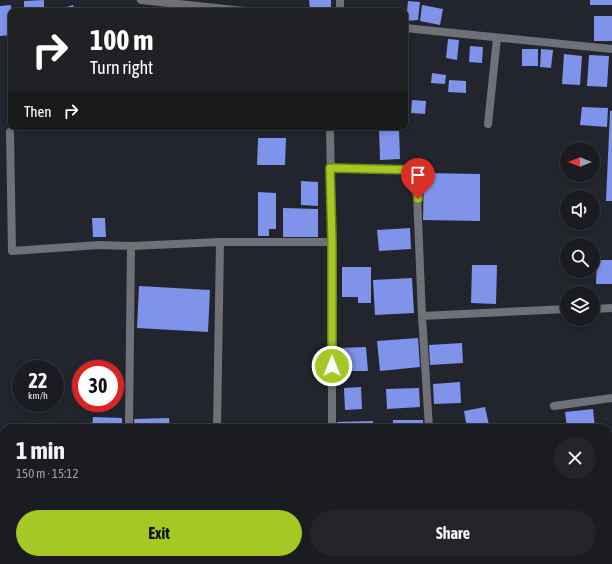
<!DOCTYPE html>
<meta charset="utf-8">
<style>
body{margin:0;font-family:"Asap Condensed",sans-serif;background:#23252a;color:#f1f3f6;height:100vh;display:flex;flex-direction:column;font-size:15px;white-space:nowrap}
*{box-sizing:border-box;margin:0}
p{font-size:13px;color:#9fa1a5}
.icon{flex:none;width:22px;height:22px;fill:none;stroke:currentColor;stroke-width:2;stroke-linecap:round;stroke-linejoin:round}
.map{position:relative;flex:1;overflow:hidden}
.panel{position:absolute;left:0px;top:424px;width:612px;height:140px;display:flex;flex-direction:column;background:#1a1c22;border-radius:12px 12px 0 0;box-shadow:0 2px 6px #0003,0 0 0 1px #383a40}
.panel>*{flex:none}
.top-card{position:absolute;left:8px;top:8px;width:400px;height:122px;border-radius:8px;box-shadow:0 2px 6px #0003,0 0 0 1px #383a40;background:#202124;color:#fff;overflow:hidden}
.needle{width:26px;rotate:270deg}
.tools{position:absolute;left:560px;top:142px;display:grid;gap:8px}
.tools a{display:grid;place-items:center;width:40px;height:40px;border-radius:50%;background:#1a1c22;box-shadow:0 2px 6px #0003,0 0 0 1px #383a40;font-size:20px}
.speed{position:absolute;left:12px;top:360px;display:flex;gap:8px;font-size:20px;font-weight:700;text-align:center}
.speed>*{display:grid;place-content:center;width:52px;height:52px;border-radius:50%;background:#1a1c22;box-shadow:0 2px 6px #0003,0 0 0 1px #383a40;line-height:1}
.speed small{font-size:10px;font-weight:400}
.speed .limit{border:6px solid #d22;background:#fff;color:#111}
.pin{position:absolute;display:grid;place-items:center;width:34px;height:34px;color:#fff;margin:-41px -17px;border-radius:50% 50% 50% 0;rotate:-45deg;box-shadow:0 0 4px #0007}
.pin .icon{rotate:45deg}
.me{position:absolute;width:44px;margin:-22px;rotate:0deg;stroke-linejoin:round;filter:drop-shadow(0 0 3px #0008)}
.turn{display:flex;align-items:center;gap:14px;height:84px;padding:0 16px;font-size:18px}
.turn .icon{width:52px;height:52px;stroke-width:2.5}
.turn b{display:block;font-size:28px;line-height:34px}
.then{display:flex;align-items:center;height:38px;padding:0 16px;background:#0003;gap:8px;font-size:15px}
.round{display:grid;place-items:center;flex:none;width:42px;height:42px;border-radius:21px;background:#23252a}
.head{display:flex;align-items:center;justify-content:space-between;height:68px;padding:0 16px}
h1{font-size:24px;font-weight:700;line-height:30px}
.button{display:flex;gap:8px;margin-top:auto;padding:8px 16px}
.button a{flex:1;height:46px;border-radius:24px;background:#a4c824;color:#111;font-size:16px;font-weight:700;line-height:46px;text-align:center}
.button a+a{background:#23252a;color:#f1f3f6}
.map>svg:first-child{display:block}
.water{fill:#050036}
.building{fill:#7e93e9}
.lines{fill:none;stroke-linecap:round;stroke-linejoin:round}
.path{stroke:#7e8188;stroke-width:2.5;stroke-dasharray:4 2;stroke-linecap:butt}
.street{stroke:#707176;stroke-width:8}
.route-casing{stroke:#6b8217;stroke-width:10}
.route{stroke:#a4c824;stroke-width:7}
</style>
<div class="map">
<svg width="612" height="564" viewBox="0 0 612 564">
<rect width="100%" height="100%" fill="#22252d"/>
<path class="water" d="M0 517 4 520V560H56L62 564H0Z"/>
<path class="building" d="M44 0V11H24V1Z
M309 0H331V9H310Z
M590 0H612V5H590Z
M408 1 420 2 418 20 406 21Z
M11 5V35L0 36V6Z
M73 5 75 11H60V9Z
M422 5 443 9 440 25 420 21Z
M594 16H612V41H594Z
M448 39 459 40 457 60 446 58Z
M470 46 483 47 482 63 469 62Z
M522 49H538V66H522Z
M541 49 553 50 551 68 540 67Z
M564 54 582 56 580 85 562 84Z
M589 55 609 56 607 87 587 86Z
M432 73 446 75 445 84 431 83Z
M449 80 466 81V93L448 92Z
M412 100 426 101 425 114 411 113Z
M582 107 608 108 607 127 580 125Z
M610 111H612V201H606Z
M379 129H399L400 159 380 160Z
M258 138H286L285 165H257Z
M424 173 480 174V221L423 220Z
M301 181 318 182V206L301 205Z
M258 192 276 193V229H269V236H258Z
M283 208 318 209V237H283Z
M92 218H105L106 237H93Z
M410 228 411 249 379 251 377 230Z
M597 260H612V284H596Z
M472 265H497L496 304 471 303Z
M342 267H371V303H358V297H342Z
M412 278 414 313 375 315 373 280Z
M139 286 210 290 208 332 137 328Z
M418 338 420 367 380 371 377 341Z
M462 343 463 363 430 365 429 345Z
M366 347 368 371H350L349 358 337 359V348Z
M460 382 461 403 434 404 433 384Z
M361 387 362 409 345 410 344 388Z
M419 388 420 407 387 409 386 389Z
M485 407 489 425 475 428H467L464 411Z
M593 409 595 428H567L565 412Z
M93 417 122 418V428H92Z
M169 418 170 428H135L134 419Z
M393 420H423V428H393Z
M373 421V428H337V422Z
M283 560H327V564H283Z
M389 560H430L429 564H389Z"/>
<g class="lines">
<path class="path" d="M0 502 4 505
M90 560 96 564"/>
<path class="street" d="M141 0 244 11
M340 0V11
M405 28 612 49
M488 124 497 38
M330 127 332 242V428
M10 132 12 251 99 245 131 246 220 242H332
M331 168 416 170 422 316 429 428
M593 309 612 308
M422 316 567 309
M554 406 612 398
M129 428 131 246
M217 428 220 242
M608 488H612
M435 560V564
M331 564V560"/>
</g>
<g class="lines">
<defs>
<path id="route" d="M332 366V242L330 168 416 170 418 199"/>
</defs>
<use href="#route" class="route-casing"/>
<use href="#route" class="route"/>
</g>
</svg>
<div class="tools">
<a><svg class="needle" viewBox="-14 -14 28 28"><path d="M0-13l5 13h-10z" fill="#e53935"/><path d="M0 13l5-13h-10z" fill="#9fa1a5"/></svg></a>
<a><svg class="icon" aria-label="sound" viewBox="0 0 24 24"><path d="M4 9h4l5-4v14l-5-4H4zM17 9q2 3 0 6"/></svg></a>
<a><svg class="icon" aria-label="search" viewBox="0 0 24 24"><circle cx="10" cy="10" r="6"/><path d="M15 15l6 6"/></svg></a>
<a><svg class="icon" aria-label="layers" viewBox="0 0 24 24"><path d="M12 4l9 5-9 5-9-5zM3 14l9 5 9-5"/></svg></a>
</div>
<div class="speed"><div>22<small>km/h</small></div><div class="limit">30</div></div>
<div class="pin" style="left:418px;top:199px;background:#d93025"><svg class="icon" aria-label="arrive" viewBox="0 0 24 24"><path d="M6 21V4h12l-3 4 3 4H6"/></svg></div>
<svg class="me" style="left:332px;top:366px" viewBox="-20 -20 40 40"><circle r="17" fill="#a4c824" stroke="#fff" stroke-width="3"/><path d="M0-11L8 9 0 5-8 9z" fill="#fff"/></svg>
<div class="top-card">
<div class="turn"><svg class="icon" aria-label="right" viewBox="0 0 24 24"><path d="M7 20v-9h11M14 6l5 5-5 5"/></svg><div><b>100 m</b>Turn right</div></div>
<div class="then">Then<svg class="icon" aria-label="right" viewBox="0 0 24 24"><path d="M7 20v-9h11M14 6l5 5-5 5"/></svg></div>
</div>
<section class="panel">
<div class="head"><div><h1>1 min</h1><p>150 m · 15:12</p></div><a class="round"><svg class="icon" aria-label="close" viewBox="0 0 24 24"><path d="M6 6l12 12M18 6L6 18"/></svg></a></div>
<div class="button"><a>Exit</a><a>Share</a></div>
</section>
</div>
